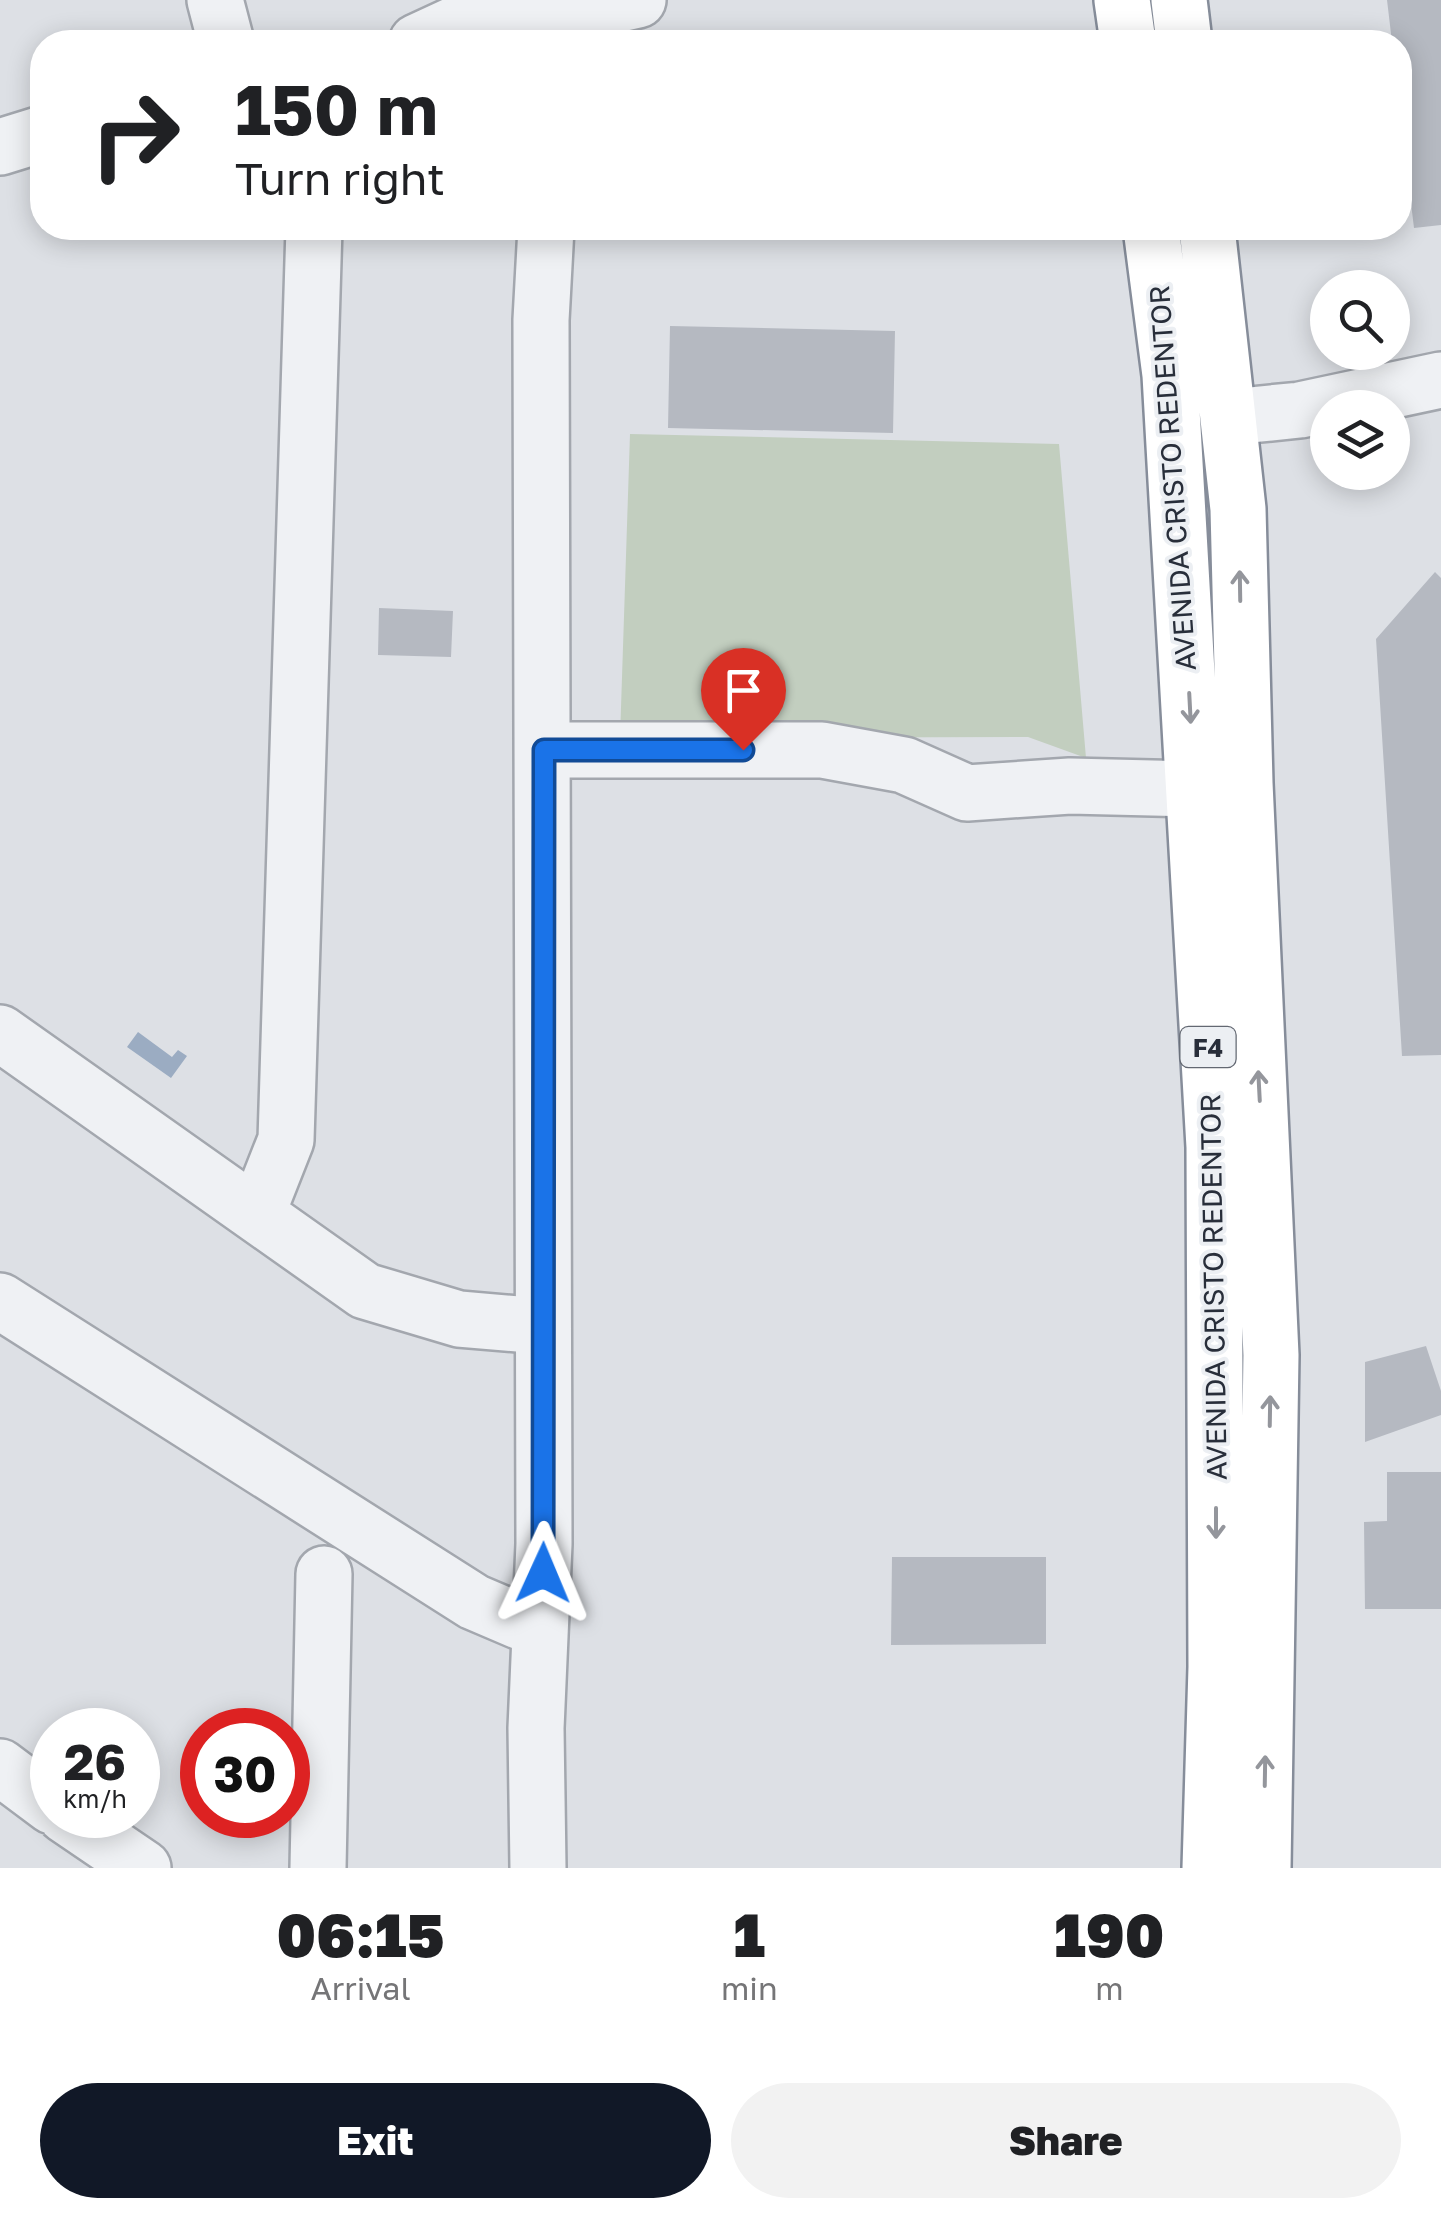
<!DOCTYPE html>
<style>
body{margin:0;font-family:"Golos Text",sans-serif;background:#f2f2f2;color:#202124;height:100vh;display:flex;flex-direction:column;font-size:38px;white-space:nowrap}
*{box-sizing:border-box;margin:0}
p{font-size:32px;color:#757577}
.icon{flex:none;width:55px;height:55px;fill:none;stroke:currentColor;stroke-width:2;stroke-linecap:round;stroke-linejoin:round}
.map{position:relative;height:1868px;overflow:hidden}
.panel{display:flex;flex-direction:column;background:#fff;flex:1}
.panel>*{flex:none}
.banner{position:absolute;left:30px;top:30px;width:1382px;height:210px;border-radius:40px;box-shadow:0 5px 25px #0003;background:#fff;color:#202124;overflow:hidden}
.controls{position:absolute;left:1310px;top:270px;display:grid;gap:20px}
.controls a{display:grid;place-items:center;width:100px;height:100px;border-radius:50%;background:#fff;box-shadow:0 5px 25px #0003;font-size:50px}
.speed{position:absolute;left:30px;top:1708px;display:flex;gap:20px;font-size:50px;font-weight:700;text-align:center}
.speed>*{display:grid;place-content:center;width:130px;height:130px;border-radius:50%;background:#fff;box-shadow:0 5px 25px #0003;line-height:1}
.speed small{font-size:25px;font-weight:400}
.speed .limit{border:15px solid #d22;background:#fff;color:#111}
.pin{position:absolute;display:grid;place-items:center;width:85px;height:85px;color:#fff;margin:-102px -42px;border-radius:50% 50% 50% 0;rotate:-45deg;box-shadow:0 0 10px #0007}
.pin .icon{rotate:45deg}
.me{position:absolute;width:110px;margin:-55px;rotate:1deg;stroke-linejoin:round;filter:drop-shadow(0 0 8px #0008)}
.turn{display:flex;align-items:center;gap:35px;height:210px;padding:0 40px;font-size:45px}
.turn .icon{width:130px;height:130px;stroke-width:2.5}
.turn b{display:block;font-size:70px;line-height:85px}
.eta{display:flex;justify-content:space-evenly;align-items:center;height:170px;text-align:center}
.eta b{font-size:60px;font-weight:800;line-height:70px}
.action{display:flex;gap:20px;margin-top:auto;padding:20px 40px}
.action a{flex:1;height:115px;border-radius:60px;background:#111827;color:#fff;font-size:40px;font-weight:800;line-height:115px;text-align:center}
.action a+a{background:#f2f2f2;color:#202124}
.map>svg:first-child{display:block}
.green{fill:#c2cebf}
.water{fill:#9bacc2}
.building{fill:#b5b9c1}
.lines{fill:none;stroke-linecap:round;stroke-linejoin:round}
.minor-casing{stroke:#a3a7ae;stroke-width:60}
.highway-casing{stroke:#868d9a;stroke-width:60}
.minor{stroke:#eff1f4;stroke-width:55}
.highway{stroke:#fff;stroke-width:55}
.oneway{stroke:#94969c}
.route-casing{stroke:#114b97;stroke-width:25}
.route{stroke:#1a73e8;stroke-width:18}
.labels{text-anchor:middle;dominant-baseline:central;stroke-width:8;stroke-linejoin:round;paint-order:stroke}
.shield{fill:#eceff3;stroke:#636872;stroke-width:2.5}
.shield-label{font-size:25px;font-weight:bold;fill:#282e3a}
.street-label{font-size:28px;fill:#282e3a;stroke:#eceff3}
</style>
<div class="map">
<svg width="1441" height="1868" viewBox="0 0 1441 1868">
<rect width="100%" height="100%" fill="#dde0e5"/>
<path class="green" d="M630 434 1059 444 1086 758 1028 737 620 738Z"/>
<path class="water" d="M138 1032 172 1057 178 1050 187 1056 171 1078 127 1047Z"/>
<path class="building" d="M1387 0H1441V225L1414 228 1400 112V42H1392Z
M670 326 895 331 893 433 668 428Z
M1435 572 1441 578V1055L1402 1056 1376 639Z
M379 608 453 611 451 657 378 655Z
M1426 1346 1441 1391V1415L1365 1442V1362Z
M1387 1472H1441V1609H1365L1364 1522 1387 1521Z
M892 1557H1046V1644L891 1645Z"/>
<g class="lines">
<defs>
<path id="minor" d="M215 0 226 42
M417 42 458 23 562 17 638 0
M0 147 42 134
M1230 417 1300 410 1441 380
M544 750H822L904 765 967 793 1070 786 1194 789
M0 1033 365 1291 459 1319 541 1326
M258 1211 286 1140 314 228
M0 1301 474 1602 540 1630
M0 1767 52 1806
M65 1815 143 1868
M318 1868 324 1574
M538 1868 536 1728 544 1544 541 320 546 228"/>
<path id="highway" d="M1122 0 1128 42
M1179 0 1184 42
M1151 228 1170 375 1214 1147 1216 1667 1210 1868
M1207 228 1238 509 1245 783 1271 1355 1263 1868"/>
</defs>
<use href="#minor" class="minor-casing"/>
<use href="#highway" class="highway-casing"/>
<use href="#minor" class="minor"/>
<use href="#highway" class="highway"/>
</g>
<defs><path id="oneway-shaft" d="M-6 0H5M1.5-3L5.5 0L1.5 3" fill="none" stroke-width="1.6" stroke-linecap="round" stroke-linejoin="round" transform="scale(2.5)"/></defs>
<g class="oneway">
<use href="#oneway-shaft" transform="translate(1240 586) rotate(-91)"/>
<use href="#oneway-shaft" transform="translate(1190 708) rotate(87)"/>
<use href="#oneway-shaft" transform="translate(1259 1086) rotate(-93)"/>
<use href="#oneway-shaft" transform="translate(1270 1411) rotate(-89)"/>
<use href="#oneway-shaft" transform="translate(1216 1523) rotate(90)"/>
<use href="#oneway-shaft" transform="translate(1265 1771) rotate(-89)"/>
</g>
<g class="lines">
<defs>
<path id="route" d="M543 1573 544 750H743"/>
</defs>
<use href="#route" class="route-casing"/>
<use href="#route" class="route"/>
</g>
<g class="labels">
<rect class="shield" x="1180.5" y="1027" width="55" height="40" rx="8"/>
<g class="shield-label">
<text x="1208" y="1047">F4</text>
</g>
<g class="street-label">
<text transform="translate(1172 478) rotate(-94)">AVENIDA CRISTO REDENTOR</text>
<text transform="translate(1213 1287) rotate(-91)">AVENIDA CRISTO REDENTOR</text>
</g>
</g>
</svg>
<div class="controls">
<a><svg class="icon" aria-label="search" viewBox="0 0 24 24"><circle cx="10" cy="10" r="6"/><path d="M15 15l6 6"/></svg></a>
<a><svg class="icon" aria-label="layers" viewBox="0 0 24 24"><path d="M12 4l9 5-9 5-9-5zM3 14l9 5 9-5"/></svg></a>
</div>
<div class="speed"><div>26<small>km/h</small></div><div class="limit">30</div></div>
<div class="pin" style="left:743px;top:750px;background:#d93025"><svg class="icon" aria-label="arrive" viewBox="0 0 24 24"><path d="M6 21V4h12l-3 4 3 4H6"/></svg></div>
<svg class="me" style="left:543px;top:1573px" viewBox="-20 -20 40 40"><path d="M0-17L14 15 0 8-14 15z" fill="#1a73e8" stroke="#fff" stroke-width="4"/></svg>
<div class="banner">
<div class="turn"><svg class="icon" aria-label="right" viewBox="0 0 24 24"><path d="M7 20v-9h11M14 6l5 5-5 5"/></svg><div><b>150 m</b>Turn right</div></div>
</div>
</div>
<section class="panel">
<div class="eta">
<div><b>06:15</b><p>Arrival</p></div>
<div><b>1</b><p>min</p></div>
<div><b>190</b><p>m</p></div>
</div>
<div class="action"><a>Exit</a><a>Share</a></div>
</section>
